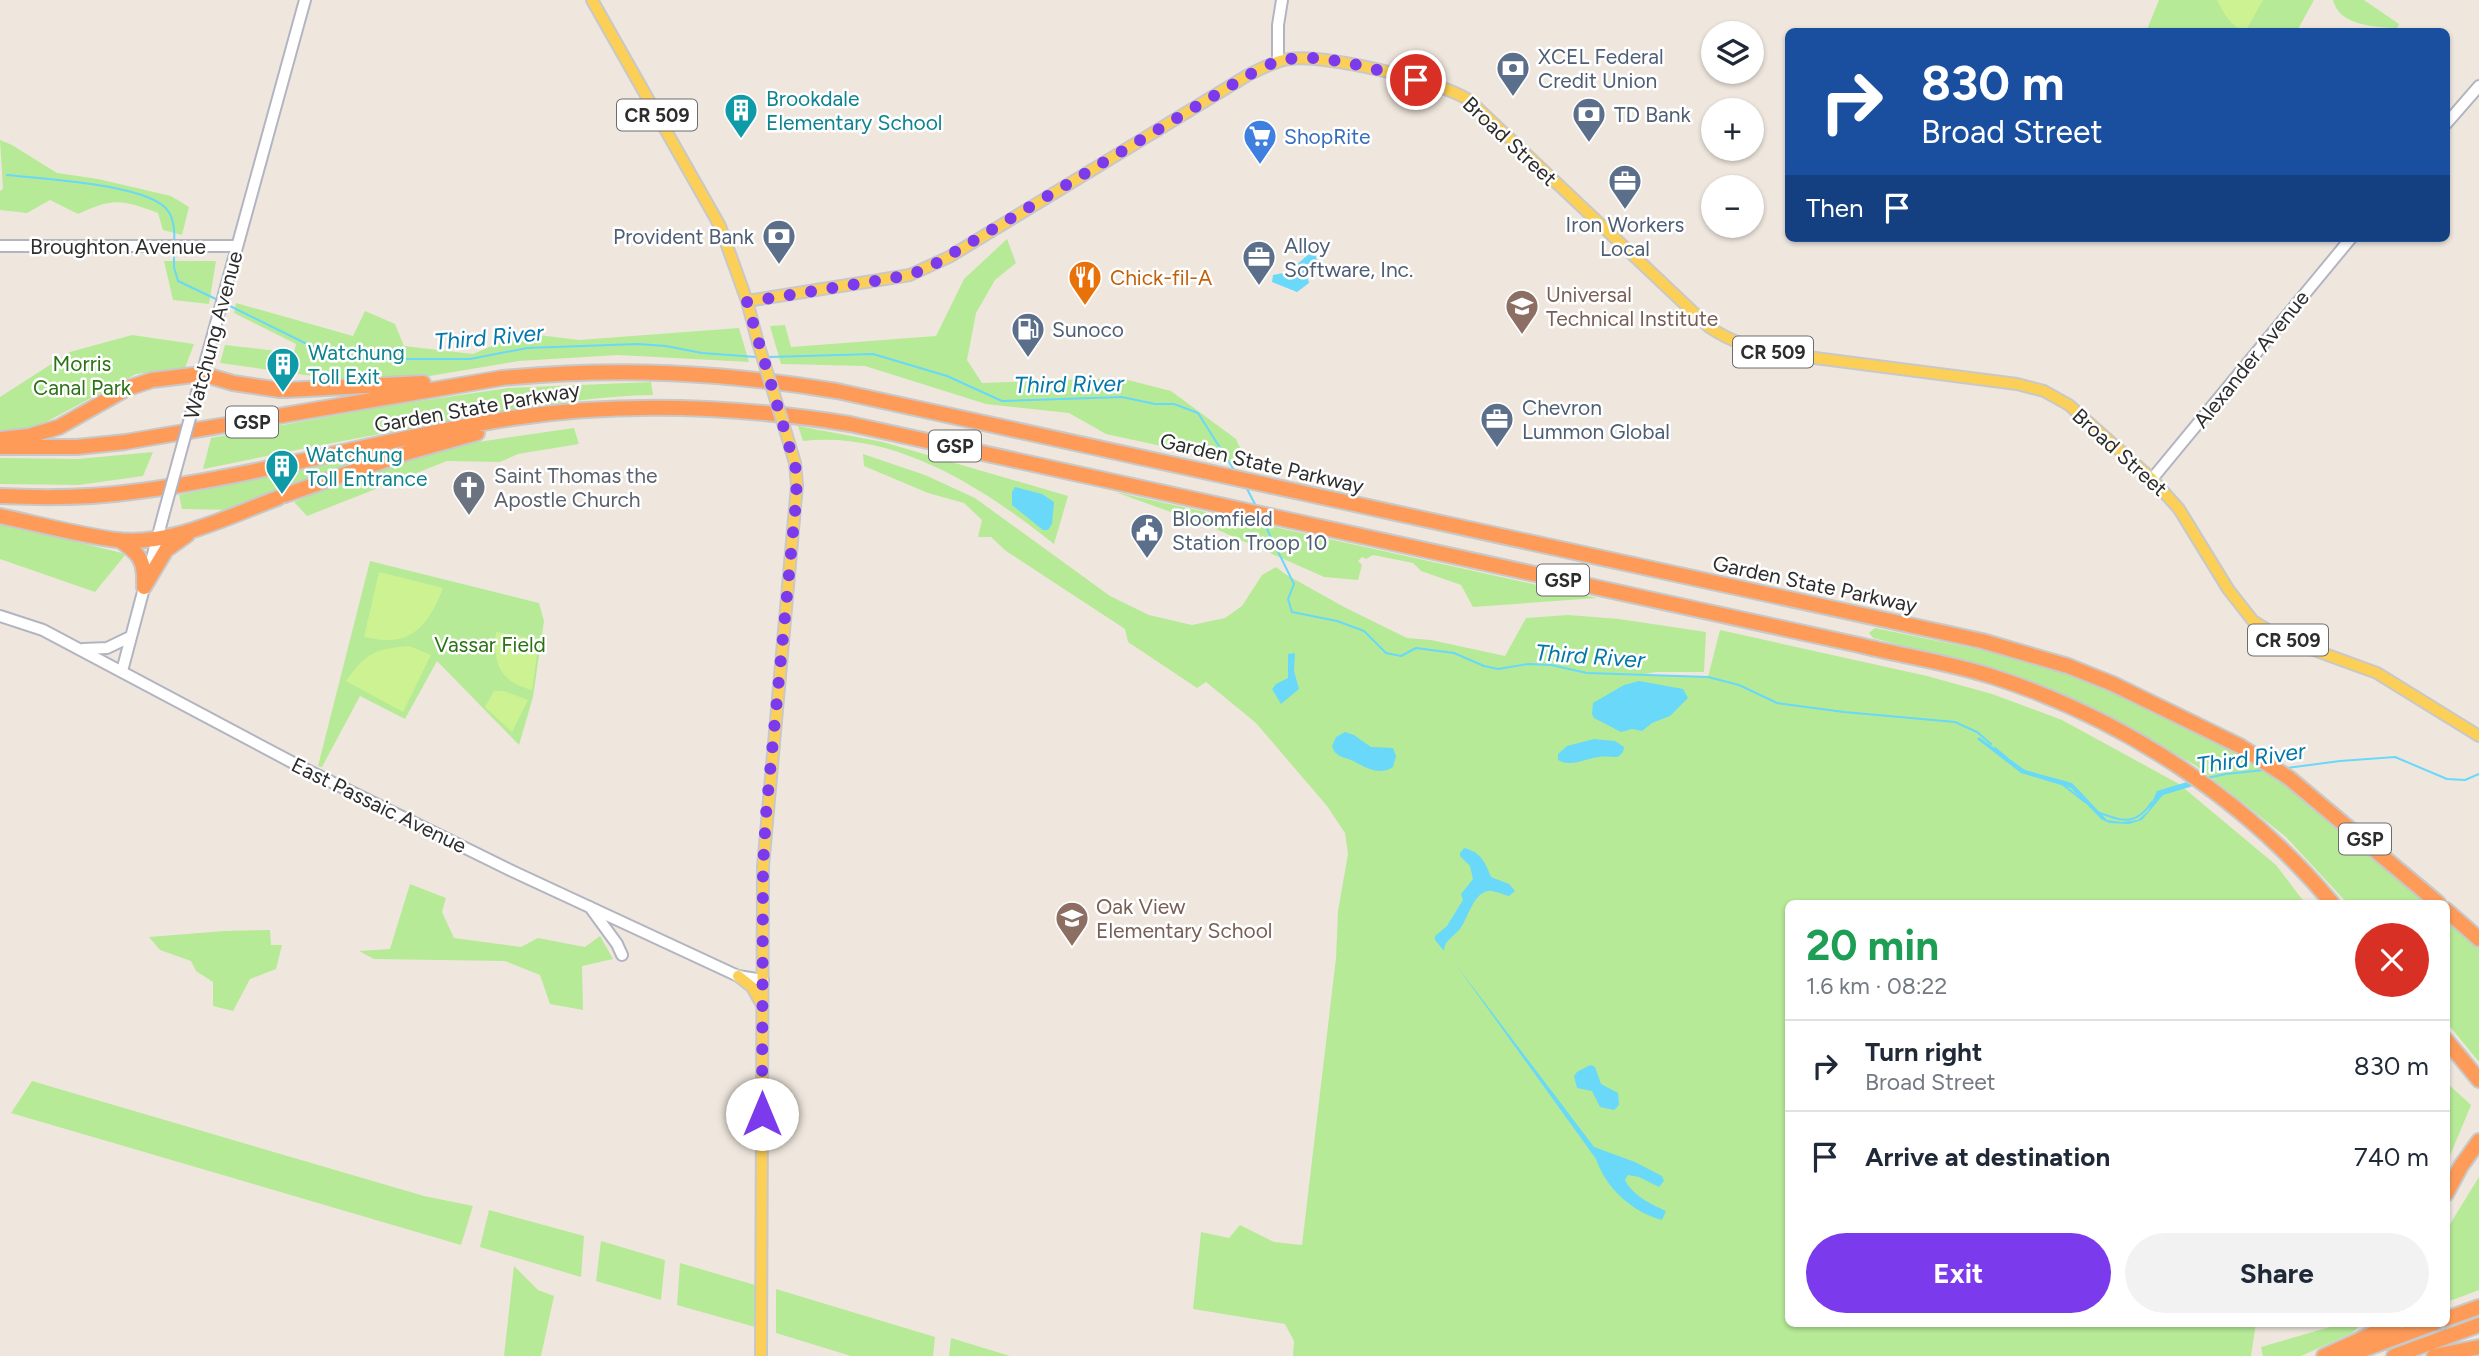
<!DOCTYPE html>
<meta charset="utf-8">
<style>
body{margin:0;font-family:Figtree,sans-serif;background:#f2f2f3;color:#1f2937;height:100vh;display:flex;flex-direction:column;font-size:26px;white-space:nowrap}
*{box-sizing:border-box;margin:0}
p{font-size:23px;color:#747a83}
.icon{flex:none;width:38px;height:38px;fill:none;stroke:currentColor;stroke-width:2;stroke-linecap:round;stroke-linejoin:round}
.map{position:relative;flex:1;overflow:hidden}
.sheet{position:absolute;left:1785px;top:900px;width:665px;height:427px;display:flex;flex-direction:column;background:#fff;border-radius:10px;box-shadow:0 2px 5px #0004}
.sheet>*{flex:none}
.guide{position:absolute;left:1785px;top:28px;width:665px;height:214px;border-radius:10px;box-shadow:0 2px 5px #0004;background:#1a4fa0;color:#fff;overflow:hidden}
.fabs{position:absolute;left:1701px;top:21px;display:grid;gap:14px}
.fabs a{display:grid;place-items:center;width:63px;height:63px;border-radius:50%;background:#fff;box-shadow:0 2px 5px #0004;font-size:35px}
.pin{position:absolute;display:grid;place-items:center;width:60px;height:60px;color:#fff;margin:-30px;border:4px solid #fff;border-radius:50%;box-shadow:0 2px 7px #0007}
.me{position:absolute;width:77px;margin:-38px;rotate:0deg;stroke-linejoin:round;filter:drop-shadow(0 0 5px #0008)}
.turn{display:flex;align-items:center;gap:24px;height:147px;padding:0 21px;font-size:32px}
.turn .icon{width:91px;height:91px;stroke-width:2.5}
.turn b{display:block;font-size:49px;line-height:60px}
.then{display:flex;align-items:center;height:66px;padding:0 21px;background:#0003;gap:14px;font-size:26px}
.round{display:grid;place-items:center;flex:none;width:74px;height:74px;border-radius:37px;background:#f2f2f3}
.head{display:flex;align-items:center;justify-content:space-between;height:119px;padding:0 21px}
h1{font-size:42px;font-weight:700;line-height:52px;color:#1e9e55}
.primary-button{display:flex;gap:14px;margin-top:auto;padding:14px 21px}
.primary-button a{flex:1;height:80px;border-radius:42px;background:#7c3aed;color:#fff;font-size:28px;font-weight:700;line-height:80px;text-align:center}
.primary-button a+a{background:#f2f2f3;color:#1f2937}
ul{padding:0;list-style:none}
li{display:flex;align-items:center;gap:21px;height:91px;padding:0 21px;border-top:2px solid #e0e1e3}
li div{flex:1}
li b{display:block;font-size:26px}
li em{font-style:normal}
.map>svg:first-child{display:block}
.green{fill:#b6ea97}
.pitch{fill:#ccf292}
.water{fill:#69d8f9}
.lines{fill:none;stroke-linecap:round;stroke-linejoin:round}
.stream{stroke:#69d8f9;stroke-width:2}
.secondary-casing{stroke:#b2b5c1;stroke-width:14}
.primary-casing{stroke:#c8c8c8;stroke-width:14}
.highway-casing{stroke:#c8c8c8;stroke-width:18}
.secondary{stroke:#fff;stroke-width:10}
.primary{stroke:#fcd056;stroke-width:10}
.highway{stroke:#ff9b59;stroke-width:14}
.secondary-bridge-casing{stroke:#b2b5c1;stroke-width:14;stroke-linecap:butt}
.primary-bridge-casing{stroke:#c8c8c8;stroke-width:14;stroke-linecap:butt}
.secondary-bridge{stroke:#fff;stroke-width:10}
.primary-bridge{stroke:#fcd056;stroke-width:10}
.route{stroke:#7c3aed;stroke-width:12;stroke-dasharray:0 21.6}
.labels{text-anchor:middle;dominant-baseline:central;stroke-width:5;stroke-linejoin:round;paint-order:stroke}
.shield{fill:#fff;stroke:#6c6c6c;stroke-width:2}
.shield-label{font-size:19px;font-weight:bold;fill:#2d2d2d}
.service-label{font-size:21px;fill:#4e5e75;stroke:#fff;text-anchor:start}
.culture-label{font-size:21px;fill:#0d838f;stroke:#fff;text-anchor:start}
.shop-label{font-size:21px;fill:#366cbe;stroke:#fff;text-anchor:start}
.street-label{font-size:21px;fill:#2d2d2d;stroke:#fff}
.food-label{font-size:21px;fill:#c56008;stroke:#fff;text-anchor:start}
.education-label{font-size:21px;fill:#785e54;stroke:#fff;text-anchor:start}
.park-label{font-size:21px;fill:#2b7215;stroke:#fff}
.worship-label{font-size:21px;fill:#5b616d;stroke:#fff;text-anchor:start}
.water-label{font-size:23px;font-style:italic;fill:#0277ab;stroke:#fff}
</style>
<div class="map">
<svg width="2479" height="1356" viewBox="0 0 2479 1356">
<rect width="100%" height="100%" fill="#efe7de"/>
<path class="green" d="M2159 0H2314L2297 31 2146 32Z
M2333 0H2364L2399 24 2397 28C2375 27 2339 26 2333 0Z
M0 140 12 145 57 173 98 179 171 196 189 207 182 235 163 230 158 213C123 200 114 197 78 214L50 200 27 213 0 210V191L3 189Z
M1007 239 1016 263 995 280 976 313 967 360 982 383 1120 378 1171 391 1236 439 1248 465 1106 434 1069 413 986 404 865 366 781 364 770 326 785 325 791 347 936 336 964 279Z
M164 261H216L209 304 173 300Z
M236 303 353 336 365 311 395 324 404 346 473 354 522 333 579 340 739 328 749 362 618 355 519 361 376 385 220 363 225 345 294 353 296 344 234 313Z
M132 335 194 344 185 368 136 374 29 431 0 432V397L70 352Z
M651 382 653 395C591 396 530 407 469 418 380 433 291 451 203 469L211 438 386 406 508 388Z
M798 426 883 442 1068 496 1054 544C983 488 897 431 803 441Z
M574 428 579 444 518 454 500 462 447 461 307 516 294 502 354 476 471 443Z
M394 450 235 510 182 509 179 495Z
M153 452 143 476 79 485 0 484V458L78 459Z
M863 454 925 475 975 498 1110 596 1149 615 1192 625 1225 618 1242 606 1262 575 1276 567 1285 574 1344 607 1407 638 1431 640 1505 656 1526 618 1568 615 1619 619 1706 632 1704 672H1656L1640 675 1708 677 1720 630 1927 676 1992 694 2062 720 2179 784 2276 865 2305 903H1788V1323H2256L2251 1356H1293L1294 1341 1285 1324 1193 1309 1201 1232 1229 1238 1240 1225 1274 1242 1302 1245 1336 958 1338 911 1348 854 1345 833 1327 806 1256 723 1206 682 1197 688 1128 642 1125 629 1006 551 991 537H978L982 520 964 503 928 493 864 466Z
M1115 492 1597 598 1473 607 1461 585 1421 571 1413 563 1373 555 1366 559 1362 557 1358 561 1362 565 1358 580 1324 577 1207 525Z
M0 523 126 554 95 592 0 559Z
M370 561 539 603 544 621 533 697 519 745 437 661 405 719 360 696 322 767 318 766Z
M1875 628 1991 652 2104 685 2257 762 2297 790 2427 903H2347L2286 837 2195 765 2120 724 2014 675 1873 638 1869 633Z
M410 884 446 898 442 912 454 938 521 947 538 938 585 947 600 936 613 959 582 966 583 1010 550 1004 540 975 505 961 374 959 359 951 390 949Z
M2447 920 2479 949V1062L2447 1023Z
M270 930 271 945H282L276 969 250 979 233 1011 213 1006V982L196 971 191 961 160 950 149 937 224 931Z
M32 1081 424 1196 473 1206 461 1245 11 1113Z
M2447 1083 2471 1105 2447 1163Z
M2479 1177V1290L2447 1302V1229Z
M489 1210 584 1236 581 1277 480 1247Z
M601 1241 665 1260 661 1300 596 1281Z
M680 1263 755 1285V1327L677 1305Z
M514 1266 538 1290 554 1296 541 1356H504Z
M776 1289 935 1337 933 1356H851L776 1333Z
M2332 1323H2362L2352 1333 2301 1356H2263L2261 1347 2330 1327Z
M951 1338 1010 1356H949Z"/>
<path class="pitch" d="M2217 0H2263L2245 32C2230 25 2224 14 2217 0Z
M379 572 443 588C434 612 420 639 391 640 383 641 372 638 364 637Z
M496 632 539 640 532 690C499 681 493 664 496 632Z
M409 646 431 655 403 712 346 681C366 653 374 649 409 646Z
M494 691H504L528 700 512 732 485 707Z"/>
<path class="water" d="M1309 254 1316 256 1317 262 1307 275 1309 283 1297 292 1272 282 1273 275 1288 272Z
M1015 487 1042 494 1054 502 1052 524 1048 530H1043L1012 505V492Z
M1295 653 1294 671 1299 689 1281 704 1272 689 1276 684 1288 678V654Z
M1639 681 1683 689 1688 698 1670 716 1652 723 1642 731 1632 729 1621 732 1594 718 1592 714 1593 703 1624 685Z
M1345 732 1354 735 1371 747 1393 748 1396 756 1393 767C1381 776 1366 768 1355 762 1345 756 1336 759 1332 746L1336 737Z
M1979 737 2025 770 2072 783 2107 820 2122 822 2138 820 2148 811 2157 791 2187 782 2193 786 2163 795 2142 820 2129 824 2109 823 2101 819 2071 788 2021 773 1977 739Z
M1594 739 1615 741 1624 747 1623 752 1618 757C1612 757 1605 756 1599 757 1585 758 1573 768 1558 760V754L1567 746Z
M1464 848C1481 852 1485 862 1491 877L1509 884 1515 891 1509 896C1503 895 1494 890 1488 891 1472 894 1468 920 1459 930 1452 938 1444 941 1444 951L1435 940V936L1447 926 1463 900 1461 894 1473 879 1470 866 1460 856V853Z
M1454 962 1594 1147 1635 1162 1662 1176 1664 1181 1659 1187 1639 1177 1628 1175 1625 1180C1633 1196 1651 1204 1666 1211L1662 1220C1632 1212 1606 1188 1596 1159Z
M1590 1065 1595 1067 1601 1084 1618 1093 1619 1105 1614 1110 1600 1107 1592 1091 1577 1088 1574 1076 1577 1072Z"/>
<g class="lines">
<path class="stream" d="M7 175C41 179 150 184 168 211 174 219 175 233 174 242
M174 251V267L178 281 218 300
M226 304 311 346 360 359H470L527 348 638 344 666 346 702 353 756 357
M769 357 873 354 947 376 1002 401 1122 397 1155 404H1174L1198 413 1234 470
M1246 487 1256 506
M1263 521 1294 584 1288 599 1292 612 1337 621 1364 631 1386 653 1401 656 1416 648 1454 653 1484 666 1498 669 1528 664 1551 665 1587 673 1708 677 1739 685 1777 703 1844 712 1955 722 1977 732 1991 744
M1995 748 2007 758
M2287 768 2340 761 2395 757 2447 779 2465 780 2479 774
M2207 778 2226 774 2264 770
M2062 784 2085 802
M2097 812C2122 821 2135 827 2152 802"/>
<defs>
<path id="secondary" d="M1278 61V25L1282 0
M2446 124 2479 86
M0 246H237
M193 407 305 0
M2152 479 2351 238
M0 616 43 630 299 766 512 871 738 976 763 980
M83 649 107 648 130 637
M122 671 165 509
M590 907 617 944 622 955"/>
<path id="primary" d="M592 0 720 226 747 301 758 343
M747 301 910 275 949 257 1248 75C1261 69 1274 61 1289 59 1326 54 1436 80 1469 100L1709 327C1735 344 1754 349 1784 354L2017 384 2044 391 2069 405 2152 479 2179 509 2228 589 2253 621 2281 638 2377 673 2479 736
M738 976 752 987 761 1003
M761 1356 763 867 797 485 795 463 783 423"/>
<path id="highway" d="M286 390 423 383
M0 439 29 436 59 427 128 388 152 380 202 374 233 383 280 390
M0 447H77L125 442 502 378C619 367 721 372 837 391L1982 641 2068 666 2113 684 2240 746 2289 778 2438 903
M285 495 409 452 477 433
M0 496C44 498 89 498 132 492 260 476 385 438 512 418 625 401 737 406 850 424L1859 645C1904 656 1951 663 1994 677 2124 719 2245 799 2332 903
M0 516C39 524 78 535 117 540 172 546 228 516 278 498
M119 540C138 552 145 560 144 583
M144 587 166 550 187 535
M2446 910 2479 939
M2446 1040 2479 1080
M2446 1194 2461 1166 2479 1141
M2446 1319 2479 1307
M2324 1356 2396 1323
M2346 1356 2435 1323
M2394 1356 2479 1325
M2434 1356 2479 1347"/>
</defs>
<use href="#secondary" class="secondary-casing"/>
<use href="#primary" class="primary-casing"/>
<use href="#highway" class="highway-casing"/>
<use href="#secondary" class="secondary"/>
<use href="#primary" class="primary"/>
<use href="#highway" class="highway"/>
<defs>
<path id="secondary-bridge" d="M165 509 193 407"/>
<path id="primary-bridge" d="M758 343 783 423"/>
</defs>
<use href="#secondary-bridge" class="secondary-bridge-casing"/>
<use href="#primary-bridge" class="primary-bridge-casing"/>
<use href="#secondary-bridge" class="secondary-bridge"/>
<use href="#primary-bridge" class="primary-bridge"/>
</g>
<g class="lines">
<path class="route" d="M762 1114 763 867 766 814 796 501 797 473 747 302 893 278 925 270 1245 77C1256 71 1268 64 1280 61 1321 50 1376 71 1416 80"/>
</g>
<defs>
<symbol id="bank-pin" viewBox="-11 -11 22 30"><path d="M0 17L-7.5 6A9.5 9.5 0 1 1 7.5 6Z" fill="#5c6f8a" stroke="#fff"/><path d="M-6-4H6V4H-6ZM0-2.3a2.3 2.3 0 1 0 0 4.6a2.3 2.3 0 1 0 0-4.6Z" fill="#fff"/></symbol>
<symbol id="building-pin" viewBox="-11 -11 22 30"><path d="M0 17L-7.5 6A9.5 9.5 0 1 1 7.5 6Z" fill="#0f9aa8" stroke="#fff"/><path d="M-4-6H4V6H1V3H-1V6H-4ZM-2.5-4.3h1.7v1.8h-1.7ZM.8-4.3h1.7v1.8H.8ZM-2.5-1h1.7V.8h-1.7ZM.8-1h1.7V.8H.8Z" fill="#fff"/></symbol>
<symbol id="supermarket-pin" viewBox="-11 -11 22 30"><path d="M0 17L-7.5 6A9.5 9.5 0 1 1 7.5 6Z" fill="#3f7fe0" stroke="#fff"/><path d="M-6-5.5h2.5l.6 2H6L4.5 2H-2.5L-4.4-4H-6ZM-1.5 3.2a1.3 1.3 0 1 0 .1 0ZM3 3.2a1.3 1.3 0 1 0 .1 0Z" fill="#fff"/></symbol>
<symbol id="office-pin" viewBox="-11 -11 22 30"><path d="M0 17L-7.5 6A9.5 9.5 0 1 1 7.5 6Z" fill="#5c6f8a" stroke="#fff"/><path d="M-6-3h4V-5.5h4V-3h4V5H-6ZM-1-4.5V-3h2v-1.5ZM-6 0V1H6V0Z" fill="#fff"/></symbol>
<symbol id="restaurant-pin" viewBox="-11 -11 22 30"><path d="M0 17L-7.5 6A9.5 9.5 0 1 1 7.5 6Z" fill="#e8710a" stroke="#fff"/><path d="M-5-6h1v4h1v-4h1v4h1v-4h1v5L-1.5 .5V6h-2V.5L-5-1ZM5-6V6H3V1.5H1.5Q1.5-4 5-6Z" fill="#fff"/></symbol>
<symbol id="university-pin" viewBox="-11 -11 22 30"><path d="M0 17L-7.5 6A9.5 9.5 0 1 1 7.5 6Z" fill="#8d6e63" stroke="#fff"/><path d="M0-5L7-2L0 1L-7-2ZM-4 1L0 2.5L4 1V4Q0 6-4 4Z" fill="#fff"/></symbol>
<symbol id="fuel-pin" viewBox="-11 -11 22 30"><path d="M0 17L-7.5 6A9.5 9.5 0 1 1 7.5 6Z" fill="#5c6f8a" stroke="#fff"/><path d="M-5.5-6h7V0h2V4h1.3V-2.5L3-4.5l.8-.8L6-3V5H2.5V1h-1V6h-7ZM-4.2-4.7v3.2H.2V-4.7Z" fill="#fff"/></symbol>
<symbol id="church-pin" viewBox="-11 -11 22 30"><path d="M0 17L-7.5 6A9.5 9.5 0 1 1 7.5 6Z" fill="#6b7280" stroke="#fff"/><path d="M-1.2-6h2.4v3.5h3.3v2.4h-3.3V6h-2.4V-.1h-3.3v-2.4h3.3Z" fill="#fff"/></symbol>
<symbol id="civic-pin" viewBox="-11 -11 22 30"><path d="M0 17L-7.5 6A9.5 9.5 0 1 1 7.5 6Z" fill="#5c6f8a" stroke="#fff"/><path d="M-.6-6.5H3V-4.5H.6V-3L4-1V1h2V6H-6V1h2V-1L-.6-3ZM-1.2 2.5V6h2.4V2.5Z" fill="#fff"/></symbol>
<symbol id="school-pin" viewBox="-11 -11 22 30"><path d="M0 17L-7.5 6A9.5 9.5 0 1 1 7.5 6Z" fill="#8d6e63" stroke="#fff"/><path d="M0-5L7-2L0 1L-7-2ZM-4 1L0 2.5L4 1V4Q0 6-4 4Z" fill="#fff"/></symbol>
</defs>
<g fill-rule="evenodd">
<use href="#bank-pin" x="1494" y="49" width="38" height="52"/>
<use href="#building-pin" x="722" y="91" width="38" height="52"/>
<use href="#bank-pin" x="1570" y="95" width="38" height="52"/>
<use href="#supermarket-pin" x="1241" y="117" width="38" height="52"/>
<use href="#office-pin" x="1606" y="162" width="38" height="52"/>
<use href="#bank-pin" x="760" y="217" width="38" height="52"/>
<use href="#office-pin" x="1240" y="238" width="38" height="52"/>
<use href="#restaurant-pin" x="1066" y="258" width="38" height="52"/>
<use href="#university-pin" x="1503" y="287" width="38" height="52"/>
<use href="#fuel-pin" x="1009" y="310" width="38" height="52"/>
<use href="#building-pin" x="264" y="345" width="38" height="52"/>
<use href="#office-pin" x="1478" y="400" width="38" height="52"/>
<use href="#building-pin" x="263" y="447" width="38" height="52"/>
<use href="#church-pin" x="450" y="468" width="38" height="52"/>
<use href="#civic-pin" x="1128" y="511" width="38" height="52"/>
<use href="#school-pin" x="1053" y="899" width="38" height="52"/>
</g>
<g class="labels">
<g class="shield">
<rect x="617" y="99.5" width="80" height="31" rx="5"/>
<rect x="1733" y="336.5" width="80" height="31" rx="5"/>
<rect x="226" y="406.5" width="52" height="31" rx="5"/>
<rect x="929" y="430.5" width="52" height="31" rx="5"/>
<rect x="1537" y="564.5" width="52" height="31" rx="5"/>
<rect x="2248" y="624.5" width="80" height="31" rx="5"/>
<rect x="2339" y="823.5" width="52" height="31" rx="5"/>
</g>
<g class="shield-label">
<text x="657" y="115">CR 509</text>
<text x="1773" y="352">CR 509</text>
<text x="252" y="422">GSP</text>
<text x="955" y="446">GSP</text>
<text x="1563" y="580">GSP</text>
<text x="2288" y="640">CR 509</text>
<text x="2365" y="839">GSP</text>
</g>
<g class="service-label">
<text x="1538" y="56">XCEL Federal<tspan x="1538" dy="24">Credit Union</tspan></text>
<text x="1614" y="114">TD Bank</text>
<text x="1625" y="224" text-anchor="middle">Iron Workers<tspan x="1625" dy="24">Local</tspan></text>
<text x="754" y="236" text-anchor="end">Provident Bank</text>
<text x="1284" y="245">Alloy<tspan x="1284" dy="24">Software, Inc.</tspan></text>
<text x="1052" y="329">Sunoco</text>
<text x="1522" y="407">Chevron<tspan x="1522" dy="24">Lummon Global</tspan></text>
<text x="1172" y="518">Bloomfield<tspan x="1172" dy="24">Station Troop 10</tspan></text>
</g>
<g class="culture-label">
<text x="766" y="98">Brookdale<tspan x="766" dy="24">Elementary School</tspan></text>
<text x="308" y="352">Watchung<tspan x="308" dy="24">Toll Exit</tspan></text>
<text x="306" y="454">Watchung<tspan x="306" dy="24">Toll Entrance</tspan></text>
</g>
<g class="shop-label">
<text x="1284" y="136">ShopRite</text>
</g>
<g class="street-label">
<text transform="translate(1510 141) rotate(43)">Broad Street</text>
<text x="118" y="246">Broughton Avenue</text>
<text transform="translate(213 335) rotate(-75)">Watchung Avenue</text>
<text transform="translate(2251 359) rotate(-51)">Alexander Avenue</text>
<text transform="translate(477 407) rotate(-10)">Garden State Parkway</text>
<text transform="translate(2120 452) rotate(42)">Broad Street</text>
<text transform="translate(1262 463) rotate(13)">Garden State Parkway</text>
<text transform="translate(1815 584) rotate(12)">Garden State Parkway</text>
<text transform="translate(379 805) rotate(26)">East Passaic Avenue</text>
</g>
<g class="food-label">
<text x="1110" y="277">Chick-fil-A</text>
</g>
<g class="education-label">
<text x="1546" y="294">Universal<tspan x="1546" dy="24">Technical Institute</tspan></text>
<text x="1096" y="906">Oak View<tspan x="1096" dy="24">Elementary School</tspan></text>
</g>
<g class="park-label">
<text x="82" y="363">Morris<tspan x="82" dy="24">Canal Park</tspan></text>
<text x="490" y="644">Vassar Field</text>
</g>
<g class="worship-label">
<text x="494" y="475">Saint Thomas the<tspan x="494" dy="24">Apostle Church</tspan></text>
</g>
<g class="water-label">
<text transform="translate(489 337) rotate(-5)">Third River</text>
<text transform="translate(1069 384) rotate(-1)">Third River</text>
<text transform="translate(1590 656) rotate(4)">Third River</text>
<text transform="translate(2251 758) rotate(-8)">Third River</text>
</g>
</g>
</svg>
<div class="fabs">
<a><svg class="icon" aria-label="layers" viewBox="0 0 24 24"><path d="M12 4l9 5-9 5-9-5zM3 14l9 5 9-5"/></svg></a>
<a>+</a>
<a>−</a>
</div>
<div class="pin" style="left:1416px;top:80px;background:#d93025"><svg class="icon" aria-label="arrive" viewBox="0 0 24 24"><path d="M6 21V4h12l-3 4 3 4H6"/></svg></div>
<svg class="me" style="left:762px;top:1114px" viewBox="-20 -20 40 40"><circle r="19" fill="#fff"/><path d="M0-13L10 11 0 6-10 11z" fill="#7c3aed"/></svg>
<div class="guide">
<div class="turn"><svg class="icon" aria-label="right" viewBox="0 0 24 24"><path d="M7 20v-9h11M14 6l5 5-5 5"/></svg><div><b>830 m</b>Broad Street</div></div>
<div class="then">Then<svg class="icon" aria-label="arrive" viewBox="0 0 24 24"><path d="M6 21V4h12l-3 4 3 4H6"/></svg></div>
</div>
<section class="sheet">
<div class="head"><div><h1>20 min</h1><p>1.6 km · 08:22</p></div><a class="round" style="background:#d93025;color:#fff"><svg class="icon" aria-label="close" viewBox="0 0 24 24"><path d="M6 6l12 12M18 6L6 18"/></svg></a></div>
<ul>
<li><svg class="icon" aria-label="right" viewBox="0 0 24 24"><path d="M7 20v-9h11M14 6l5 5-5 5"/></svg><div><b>Turn right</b><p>Broad Street</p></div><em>830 m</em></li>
<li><svg class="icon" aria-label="arrive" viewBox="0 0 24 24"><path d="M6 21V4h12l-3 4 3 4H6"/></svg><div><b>Arrive at destination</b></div><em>740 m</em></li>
</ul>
<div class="primary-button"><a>Exit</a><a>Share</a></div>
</section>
</div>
